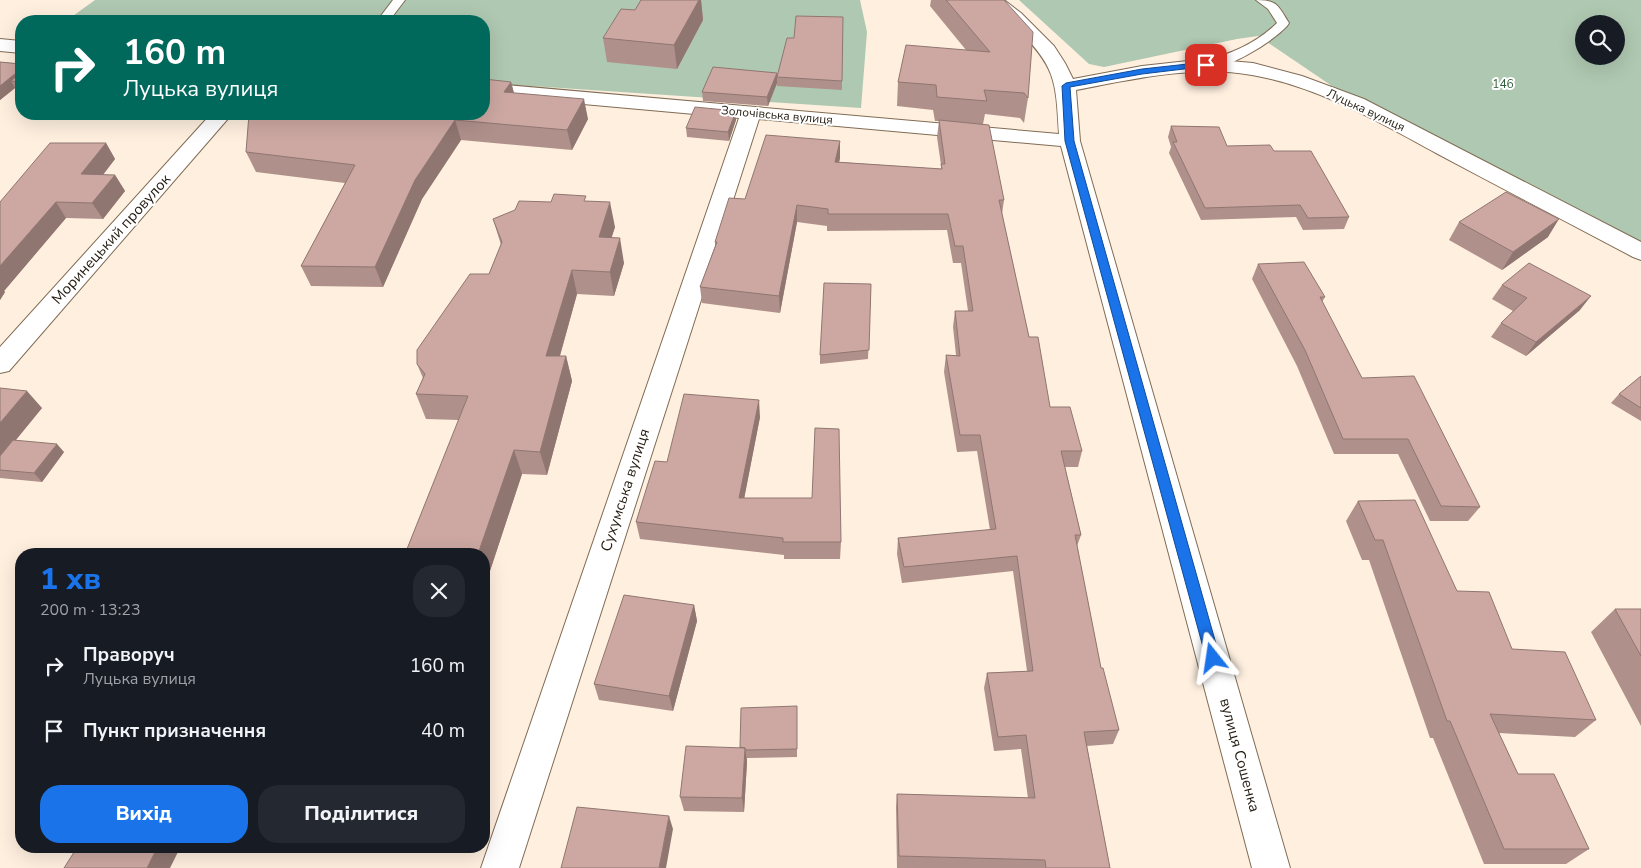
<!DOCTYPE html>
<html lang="uk">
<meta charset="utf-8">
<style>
body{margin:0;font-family:"Nunito Sans",sans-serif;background:#242831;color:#f1f3f6;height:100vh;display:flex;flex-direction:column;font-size:19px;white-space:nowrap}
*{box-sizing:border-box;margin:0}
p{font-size:16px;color:#9ea1a6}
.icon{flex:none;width:28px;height:28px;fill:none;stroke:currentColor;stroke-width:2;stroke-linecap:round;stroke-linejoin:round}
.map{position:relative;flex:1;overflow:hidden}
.side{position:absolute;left:15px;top:548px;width:475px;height:305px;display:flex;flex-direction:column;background:#171b24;border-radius:20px;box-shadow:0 5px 20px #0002}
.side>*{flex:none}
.top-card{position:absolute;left:15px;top:15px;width:475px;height:105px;border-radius:20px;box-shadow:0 5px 20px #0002;background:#00695c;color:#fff;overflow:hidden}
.controls{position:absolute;left:1575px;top:15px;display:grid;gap:10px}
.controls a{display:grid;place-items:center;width:50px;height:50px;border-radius:50%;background:#171b24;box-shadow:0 5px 20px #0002;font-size:25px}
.pin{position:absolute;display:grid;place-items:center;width:42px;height:42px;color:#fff;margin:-21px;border-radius:10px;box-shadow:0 2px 8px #0006}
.me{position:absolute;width:55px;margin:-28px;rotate:345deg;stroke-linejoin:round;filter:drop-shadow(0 0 4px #0008)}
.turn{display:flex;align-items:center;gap:18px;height:105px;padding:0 25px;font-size:22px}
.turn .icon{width:65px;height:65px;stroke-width:2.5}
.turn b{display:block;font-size:35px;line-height:42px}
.round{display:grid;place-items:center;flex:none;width:52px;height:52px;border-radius:20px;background:#242831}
.headline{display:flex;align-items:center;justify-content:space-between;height:85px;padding:0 25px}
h1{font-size:30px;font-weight:800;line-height:38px;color:#1a73e8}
.primary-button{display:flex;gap:10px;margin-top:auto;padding:10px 25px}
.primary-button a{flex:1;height:58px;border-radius:20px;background:#1a73e8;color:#fff;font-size:20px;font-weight:800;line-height:58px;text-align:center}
.primary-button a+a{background:#242831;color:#f1f3f6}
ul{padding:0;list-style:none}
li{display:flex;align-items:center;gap:15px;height:65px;padding:0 25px}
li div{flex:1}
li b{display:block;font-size:19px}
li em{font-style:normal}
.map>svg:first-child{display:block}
.green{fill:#afc8b1;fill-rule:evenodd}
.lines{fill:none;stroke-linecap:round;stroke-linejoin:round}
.lane-casing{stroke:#816c54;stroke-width:2}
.street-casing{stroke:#816c54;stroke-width:2}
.lane{fill:#fff;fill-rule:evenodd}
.street{fill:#fff;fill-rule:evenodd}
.wall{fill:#b0908b}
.shaded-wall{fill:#907671}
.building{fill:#cda8a2;stroke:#907671}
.route{fill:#1a73e8;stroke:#114b97}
.labels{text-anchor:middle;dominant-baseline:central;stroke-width:4;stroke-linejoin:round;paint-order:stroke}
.far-park-label{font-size:12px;fill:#325e38;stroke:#fff}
.far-street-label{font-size:12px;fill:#221a10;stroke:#fff}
.street-label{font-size:15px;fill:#221a10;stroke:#fff}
</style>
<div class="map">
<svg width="1641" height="868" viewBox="0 0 1641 868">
<rect width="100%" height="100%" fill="#feefdf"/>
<path class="green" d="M95 0H860L867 32 861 108 484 83V21H66Z
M1019 0H1641V252L1357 103 1258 36 1237 39 1104 67 1089 64ZM1584 24H1616V56H1584Z"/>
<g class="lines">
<defs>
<path id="lane" d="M393 0H405L389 21H377Z
M1256 0C1278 0 1278 6 1289 23L1287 26C1272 42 1224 73 1201 68L1199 65 1201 62C1230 54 1256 44 1277 23L1268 9Z"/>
<path id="street" d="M984 0H1004L1021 13 1054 46 1065 63 1073 79 1142 66 1206 59 1253 63 1302 76 1364 99 1641 242V260L1633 257C1567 222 1501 188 1436 153 1379 122 1317 86 1252 75 1194 65 1134 79 1076 90L1080 141 1290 868H1252L1061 146 759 119 519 868H481L739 118 484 95V83L1059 134C1056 81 1056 66 1016 28 1006 19 992 11 984 0Z
M0 39 21 41V53L0 51Z
M211 114H232L9 371 0 373V347Z"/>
</defs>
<use href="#lane" class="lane-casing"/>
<use href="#street" class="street-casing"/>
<use href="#lane" class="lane"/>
<use href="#street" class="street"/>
</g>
<path class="wall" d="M641 0H701L703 20 677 69 607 62 603 38 635 10Z
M931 0H1004L1028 98 1024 123 1020 118 985 114 983 124 1004 200 1002 214 1029 337 1050 407 1082 451 1078 467H1065L1081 535 1077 546 1101 668 1119 730 1113 744 1087 746 1110 868H897L896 807 897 794 1028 798 1021 749 994 751 984 688 987 673 1027 671 1013 571 902 583 897 554 898 538 990 530 977 451 957 452 944 372 946 355H956L953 327 955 311H968L961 263H953L947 230 827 231V226L797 222 780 313 702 303 700 287 715 246V242L745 199 840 141V158L839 162 941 169V165L937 137 939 121H935L933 110 897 106 898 82 966 50 930 6Z
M0 62 21 64V98L15 88 0 100Z
M777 73 778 76 842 81V90L777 86V83L768 106 703 101 702 92Z
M511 82 514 93 588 119 572 150 461 140 422 199 383 287 311 286 301 266 345 183 256 172 246 152 484 114Z
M736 120 729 141 687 137 686 128Z
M1171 126 1227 146 1274 151 1349 217 1344 229 1303 230 1296 217 1201 220 1169 153 1171 147 1168 137Z
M106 143 115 159 103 175H115L125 191 103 219 66 218 4 291 5 292 0 300V202Z
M588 201 615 227 611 238 624 263 614 296 577 294 560 356H566L572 381 547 475 522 474 488 577 484 576V554H410L407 549 459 420 426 419 416 394 423 378 417 364 489 274 501 245 493 219 551 202Z
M1459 222 1548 237 1502 270 1449 240Z
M1258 264 1325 297 1322 302 1362 378 1480 507 1468 521H1430L1398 454H1334L1297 366 1252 279Z
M871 284 868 359 820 364V355Z
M1502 285 1580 310 1526 356 1491 337 1501 323 1513 311 1492 299Z
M1641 376V421L1611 403 1619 394Z
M0 388 42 408 16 440 64 452 42 482 0 478Z
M760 417 744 498 841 542 840 559H784V555L640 539 636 522 667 462Z
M1358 501 1457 591 1512 649 1596 720 1575 737 1499 733 1518 774 1589 849 1566 864H1484L1433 738H1430L1369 560H1362L1346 521Z
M694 605 697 621 673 711 599 700 594 684Z
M1615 609H1641V726L1591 632Z
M797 706V757L747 758V762L744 812 684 811 680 797 740 747Z"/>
<path class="shaded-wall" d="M699 0H701L703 20 677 69 674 45Z
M21 69V82L11 81 15 88 0 100V86Z
M777 73V83L768 106 767 97Z
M511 82 516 101 504 92Z
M584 99 588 119 572 150 567 130Z
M736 111V120L729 141 728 132Z
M455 120 461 140 422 199 383 287 375 267 415 180Z
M840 141V158L835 179V162Z
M106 143 115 159 91 190 81 174Z
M115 175 125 191 103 219 92 203Z
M56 202 66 218 4 291 5 292 0 300V266Z
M610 202 615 227 604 262 599 237Z
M797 205V222L780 313 779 296Z
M1559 219 1548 237 1502 270 1513 252Z
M620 238 624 263 614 296 610 272Z
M572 270 577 294 553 380 546 356Z
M1591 296 1580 310 1526 356 1536 342Z
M566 356 572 381 547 475 540 452Z
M27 391 42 408 0 459V423Z
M759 400 760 417 741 515 739 498Z
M57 444 64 452 42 482 34 473Z
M514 450 522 474 488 577 484 567V554H478Z
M694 605 697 621 673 711 669 696Z
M745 748 747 762 744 812 742 798Z
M669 816 673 829 666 868H659Z
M158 846H181L170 868H147Z"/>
<path class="building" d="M641 0H699L674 45 603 38 621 9 635 10Z
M946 0H1004L1033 32 1028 98 1024 93 984 90 987 101 937 97 936 85 898 82 906 45 990 52Z
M796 16 843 17 842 81 777 77 787 38H794Z
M0 62 21 64V69L0 86Z
M713 67 777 73 767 97 702 92Z
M21 72V82L11 81Z
M484 79 511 82 504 92 584 99 567 130 455 120 415 180 375 267 301 266 355 165 246 152 249 114H484Z
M695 107 736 111 728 132 686 128Z
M939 120 989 125 1004 200H999L1029 337H1038L1050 407H1070L1082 451H1061L1081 535H1075L1101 668H1103L1119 730 1084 732 1110 868H1046L1045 860 899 856 897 794 1035 798 1026 735 998 737 987 673 1033 671 1017 556 904 567 898 538 996 529 980 435H960L946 355 960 356 955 311H973L963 246H955L948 214H828V209L797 205 779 296 700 287 717 242H715L729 198 745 199 766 135 840 141 835 162 942 169 941 164H945Z
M1171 126 1219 127 1227 146 1270 145 1274 151H1311L1349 217 1308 218 1300 205 1205 208 1173 142H1177Z
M50 143H106L81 174 115 175 92 203 56 202 0 266V202Z
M1506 192 1559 219 1513 252 1459 222Z
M554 194 586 196 584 201 610 202 599 237 620 238 610 272 572 270 546 356H566L540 452 514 450 478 554 407 549 468 396 416 394 425 374 417 364V350L470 274H489L502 242 493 219 515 210 519 201 551 202Z
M1304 262 1325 297H1320L1362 378 1414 376 1480 507 1441 506 1408 439H1343L1305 350 1258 264Z
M1529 263 1591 296 1536 342 1501 323 1527 298 1502 285Z
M824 283 871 284 869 350 820 355Z
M1641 376V408L1619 394Z
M0 388 27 391 0 423Z
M684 394 759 400 739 498H812L815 428 839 429 841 542H783V538L636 522 655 461 667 462Z
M13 440 57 444 34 473 0 470V456Z
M1415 500 1457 591 1489 592 1512 649 1565 652 1596 720 1490 714 1518 774H1554L1589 849H1504L1450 721H1447L1383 540H1375L1358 501Z
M624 595 694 605 669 696 594 684Z
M1615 609H1641V656Z
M797 706V749L746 750 745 748 740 747 741 708Z
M686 746 745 748 742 798 680 797Z
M577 807 669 816 659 868H561Z
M78 846H158L147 868H64Z"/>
<path class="route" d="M1206 62 1210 65 1209 66 1142 74 1070 87 1074 141 1220 658 1218 662 1213 664 1208 662 1206 658 1065 141 1062 86 1066 83 1142 69Z"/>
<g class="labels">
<g class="far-park-label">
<text x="1503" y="84">146</text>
</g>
<g class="far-street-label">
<text transform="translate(1366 110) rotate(25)">Луцька вулиця</text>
<text transform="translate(777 115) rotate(5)">Золочівська вулиця</text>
</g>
<g class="street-label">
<text transform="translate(111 239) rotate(-48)">Моринецький провулок</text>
<text transform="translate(625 490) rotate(-72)">Сухумська вулиця</text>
<text transform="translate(1240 755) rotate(75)">вулиця Сошенка</text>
</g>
</g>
</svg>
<div class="controls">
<a><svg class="icon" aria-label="search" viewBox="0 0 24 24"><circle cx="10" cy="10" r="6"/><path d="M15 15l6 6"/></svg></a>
</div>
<div class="pin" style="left:1206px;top:65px;background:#d93025"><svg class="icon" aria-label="arrive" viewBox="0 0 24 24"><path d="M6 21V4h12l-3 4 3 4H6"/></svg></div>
<svg class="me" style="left:1213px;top:658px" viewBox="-20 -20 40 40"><path d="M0-17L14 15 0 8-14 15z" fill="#1a73e8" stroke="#fff" stroke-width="4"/></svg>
<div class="top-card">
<div class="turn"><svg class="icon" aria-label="right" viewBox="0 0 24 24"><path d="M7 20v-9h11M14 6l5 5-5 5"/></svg><div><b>160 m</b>Луцька вулиця</div></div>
</div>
<section class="side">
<div class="headline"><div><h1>1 хв</h1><p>200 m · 13:23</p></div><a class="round"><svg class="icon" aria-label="close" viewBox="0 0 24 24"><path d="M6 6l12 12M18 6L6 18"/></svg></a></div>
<ul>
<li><svg class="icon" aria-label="right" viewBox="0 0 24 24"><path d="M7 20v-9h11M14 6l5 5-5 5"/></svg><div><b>Праворуч</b><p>Луцька вулиця</p></div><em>160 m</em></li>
<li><svg class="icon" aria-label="arrive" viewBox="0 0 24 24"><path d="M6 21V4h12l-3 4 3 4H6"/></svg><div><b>Пункт призначення</b></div><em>40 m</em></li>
</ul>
<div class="primary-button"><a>Вихід</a><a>Поділитися</a></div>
</section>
</div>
